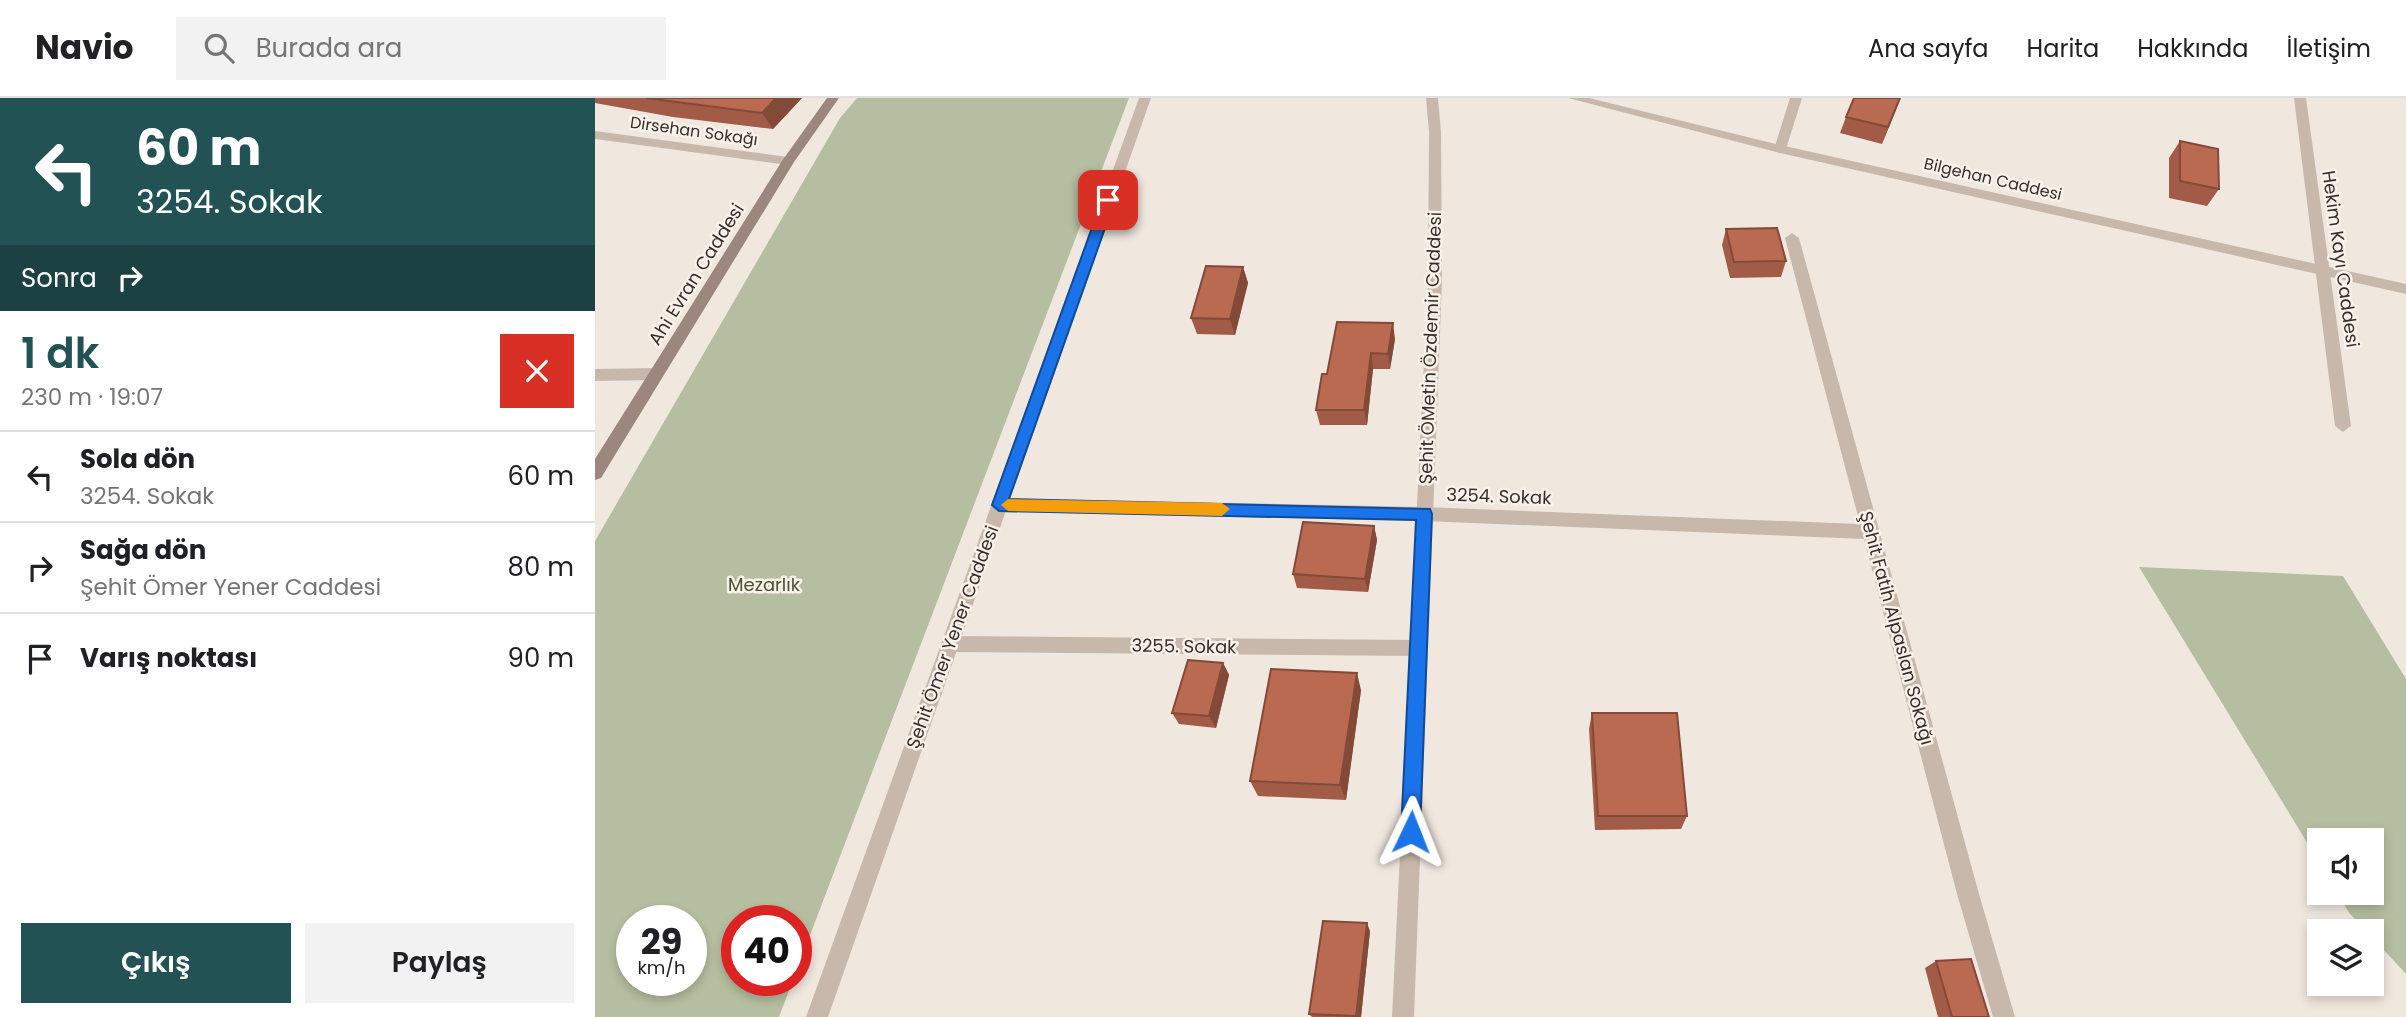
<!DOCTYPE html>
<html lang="tr">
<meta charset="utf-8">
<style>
body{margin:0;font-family:Poppins,sans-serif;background:#f2f2f2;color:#202124;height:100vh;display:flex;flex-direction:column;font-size:26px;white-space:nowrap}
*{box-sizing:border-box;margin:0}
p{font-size:23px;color:#757577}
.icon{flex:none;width:38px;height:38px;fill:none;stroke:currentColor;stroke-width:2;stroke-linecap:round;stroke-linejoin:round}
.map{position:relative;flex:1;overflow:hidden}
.drawer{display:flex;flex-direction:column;background:#fff;width:595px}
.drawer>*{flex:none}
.guide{background:#235254;color:#fff;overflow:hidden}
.tools{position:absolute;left:1712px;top:730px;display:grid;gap:14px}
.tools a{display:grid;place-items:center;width:77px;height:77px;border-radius:0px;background:#fff;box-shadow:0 4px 10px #0003;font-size:35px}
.speed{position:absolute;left:21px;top:807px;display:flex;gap:14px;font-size:35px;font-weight:700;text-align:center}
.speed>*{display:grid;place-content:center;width:91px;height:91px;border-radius:50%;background:#fff;box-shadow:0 4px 10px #0003;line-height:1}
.speed small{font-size:18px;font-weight:400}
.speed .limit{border:10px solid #d22;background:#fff;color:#111}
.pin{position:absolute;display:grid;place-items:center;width:60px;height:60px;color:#fff;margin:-30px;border-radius:14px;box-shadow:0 4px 10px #0006}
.me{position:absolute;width:77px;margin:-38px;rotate:2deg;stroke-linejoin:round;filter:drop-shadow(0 0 5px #0008)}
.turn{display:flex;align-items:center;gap:24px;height:147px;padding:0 21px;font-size:32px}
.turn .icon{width:91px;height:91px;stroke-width:2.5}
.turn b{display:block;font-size:49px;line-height:60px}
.then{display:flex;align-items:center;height:66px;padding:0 21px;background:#0003;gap:14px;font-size:26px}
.round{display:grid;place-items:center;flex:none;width:74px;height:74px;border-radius:0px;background:#f2f2f2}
.overview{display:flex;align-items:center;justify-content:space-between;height:119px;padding:0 21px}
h1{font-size:42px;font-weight:600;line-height:52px;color:#235254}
.cta{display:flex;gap:14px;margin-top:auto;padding:14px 21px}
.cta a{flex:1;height:80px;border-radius:0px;background:#235254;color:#fff;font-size:28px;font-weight:600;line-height:80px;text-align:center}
.cta a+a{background:#f2f2f2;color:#202124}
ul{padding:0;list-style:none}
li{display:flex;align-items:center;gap:21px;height:91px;padding:0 21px;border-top:2px solid #e0e0e0}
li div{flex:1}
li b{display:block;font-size:26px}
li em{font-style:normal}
header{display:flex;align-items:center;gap:42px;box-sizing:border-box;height:98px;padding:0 35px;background:#fff;border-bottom:2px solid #e0e0e0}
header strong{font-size:33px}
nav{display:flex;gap:38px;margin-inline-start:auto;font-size:24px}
.search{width:490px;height:63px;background:#f2f2f2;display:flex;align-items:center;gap:18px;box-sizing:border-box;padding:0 24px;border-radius:0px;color:#757577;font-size:26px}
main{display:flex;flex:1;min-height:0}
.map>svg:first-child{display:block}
.green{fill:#b5bea0;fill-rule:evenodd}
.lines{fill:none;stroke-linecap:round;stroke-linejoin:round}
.minor{fill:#c8b8ac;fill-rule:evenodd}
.tertiary{fill:#c8b8ac;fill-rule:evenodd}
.secondary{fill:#9b877d;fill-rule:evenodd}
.wall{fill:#a15b47}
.shaded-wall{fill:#834a39}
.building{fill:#bb6a52;stroke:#834a39;stroke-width:2}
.route{fill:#1a73e8;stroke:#114b97;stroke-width:2}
.slow{fill:#f59e0b}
.labels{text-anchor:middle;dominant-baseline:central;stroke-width:5;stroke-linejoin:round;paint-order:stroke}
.far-street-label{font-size:16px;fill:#362e2a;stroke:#f8f2eb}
.street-label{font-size:18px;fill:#362e2a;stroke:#f8f2eb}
.park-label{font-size:18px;fill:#465230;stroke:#f8f2eb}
</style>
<header>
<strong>Navio</strong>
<div class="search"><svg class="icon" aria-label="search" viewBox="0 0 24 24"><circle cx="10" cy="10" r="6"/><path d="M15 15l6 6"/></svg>Burada ara</div>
<nav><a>Ana sayfa</a><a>Harita</a><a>Hakkında</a><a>İletişim</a></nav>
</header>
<main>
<section class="drawer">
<div class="guide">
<div class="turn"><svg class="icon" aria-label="left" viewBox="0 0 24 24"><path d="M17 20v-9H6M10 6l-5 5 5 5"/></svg><div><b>60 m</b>3254. Sokak</div></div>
<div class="then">Sonra<svg class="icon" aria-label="right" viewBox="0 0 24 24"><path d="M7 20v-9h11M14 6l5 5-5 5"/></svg></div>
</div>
<div class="overview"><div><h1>1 dk</h1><p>230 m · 19:07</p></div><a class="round" style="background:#d93025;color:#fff"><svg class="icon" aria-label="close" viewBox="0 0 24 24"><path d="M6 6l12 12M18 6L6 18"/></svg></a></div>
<ul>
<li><svg class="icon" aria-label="left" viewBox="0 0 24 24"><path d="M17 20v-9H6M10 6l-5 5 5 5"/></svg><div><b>Sola dön</b><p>3254. Sokak</p></div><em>60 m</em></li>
<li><svg class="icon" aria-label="right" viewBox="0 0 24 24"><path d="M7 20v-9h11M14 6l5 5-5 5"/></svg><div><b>Sağa dön</b><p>Şehit Ömer Yener Caddesi</p></div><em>80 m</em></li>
<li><svg class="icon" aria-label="arrive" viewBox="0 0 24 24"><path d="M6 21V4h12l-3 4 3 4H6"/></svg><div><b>Varış noktası</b></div><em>90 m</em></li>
</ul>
<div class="cta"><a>Çıkış</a><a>Paylaş</a></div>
</section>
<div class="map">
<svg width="1811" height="919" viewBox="0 0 1811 919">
<rect width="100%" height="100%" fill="#f0e8df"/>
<path class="green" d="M262 0H534L201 874V822H142V882H198L184 919H0V443L245 20ZM37 822H96V882H37Z
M1544 469 1748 478 1811 581V876L1776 838V833H1771L1755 816 1742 795 1776 794V742H1724V764Z"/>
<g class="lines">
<path class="minor" d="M1195 0H1207L1191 51 1185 55 1179 51Z
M1699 0H1711L1756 328 1748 334 1740 328Z
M0 33 193 59 199 63 193 67 0 41Z
M1197 135 1204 140 1384 796 1420 919H1398L1362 796 1269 441 829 423 404 414 398 412 396 407 398 402 404 400 829 409 1265 426 1190 140Z
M61 270 69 276 61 282 0 283V271Z
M355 538 823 542 830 544 832 550 830 556 823 558 355 554 348 552 346 546 348 540Z"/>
<path class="tertiary" d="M544 0H556L233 919H211Z
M831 0H843L846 34 847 182 819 919H797L833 182 834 34Z
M973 0H994L1185 47 1811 186V196L1185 55Z"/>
<path class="secondary" d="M232 0H244L199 64 6 380 0 382V361L187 63Z"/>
</g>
<path class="wall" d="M0 0H207L178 31 78 19 0 5Z
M1305 0 1287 46 1245 35 1251 19Z
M1585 43 1624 91 1612 108 1574 100V60Z
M1131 131 1191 163 1186 179 1135 180 1127 147Z
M648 169 653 185 640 237 602 236 596 220Z
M800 241 795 271H778L772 327H725L721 312 732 276Z
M779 428 782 442 773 494 702 490 698 476Z
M628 565 634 577 621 630 584 626 577 615Z
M766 592 751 702 663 698 655 683Z
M997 615 1092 718 1086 731 1000 732 994 631Z
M775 833 766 919H717L714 916Z
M1341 863 1394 919H1343L1330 870Z"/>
<path class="shaded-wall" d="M181 0H207L178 31 167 15Z
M1305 0 1300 14 1287 46 1293 29Z
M648 169 653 185 640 237 635 221Z
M798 225 800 241 795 271 793 256Z
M776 255 778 271 772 327 769 312Z
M779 428 782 442 773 494 770 481Z
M628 565 634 577 621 630 614 618Z
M762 575 766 592 751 702 745 687Z
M772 825 775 833 766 919H762Z"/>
<path class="building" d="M51 0H181L167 15Z
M1259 0H1305L1293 29 1251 19Z
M1585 43 1623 51 1624 91 1585 83Z
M1182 130 1191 163 1139 164 1131 131Z
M611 168 648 169 635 221 596 220Z
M742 224 798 225 793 256 776 255 769 312H721L727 276H732Z
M708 424 779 428 770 481 698 476Z
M593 562 628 565 614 618 577 615Z
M676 571 762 575 745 687 655 683Z
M997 615H1082L1092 718H1003Z
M728 823 772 825 761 918 714 916Z
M1376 861 1394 919H1357L1341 863Z"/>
<path class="route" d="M513 98 520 102 414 401 835 411 837 416 825 734 822 741 816 744 809 741 806 734 821 422 404 413 397 407 507 102Z"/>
<path class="slow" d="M413 401 627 405 635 411 627 418 413 413 406 407Z"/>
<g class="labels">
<g class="far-street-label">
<text transform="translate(99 33) rotate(8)">Dirsehan Sokağı</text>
<text transform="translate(1398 81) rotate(13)">Bilgehan Caddesi</text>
</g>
<g class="street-label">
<text transform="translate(1746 161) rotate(82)">Hekim Kayı Caddesi</text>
<text transform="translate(101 176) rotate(-58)">Ahi Evran Caddesi</text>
<text transform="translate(835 250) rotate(-88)">Şehit ÖMetin Özdemir Caddesi</text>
<text transform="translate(904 398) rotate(2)">3254. Sokak</text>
<text transform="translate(1302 530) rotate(75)">Şehit Fatih Alpaslan Sokağı</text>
<text transform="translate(357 539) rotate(-70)">Şehit Ömer Yener Caddesi</text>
<text transform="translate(589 548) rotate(1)">3255. Sokak</text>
</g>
<g class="park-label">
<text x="169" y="486">Mezarlık</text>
</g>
</g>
</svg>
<div class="tools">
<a><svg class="icon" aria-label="sound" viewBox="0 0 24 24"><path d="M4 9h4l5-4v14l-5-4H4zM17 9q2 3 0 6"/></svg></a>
<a><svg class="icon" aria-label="layers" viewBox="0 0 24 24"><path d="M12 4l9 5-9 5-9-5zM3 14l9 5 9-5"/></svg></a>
</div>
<div class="speed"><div>29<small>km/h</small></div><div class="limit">40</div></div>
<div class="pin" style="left:513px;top:102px;background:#d93025"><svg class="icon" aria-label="arrive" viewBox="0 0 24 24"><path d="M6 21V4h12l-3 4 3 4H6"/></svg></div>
<svg class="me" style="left:816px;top:734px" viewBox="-20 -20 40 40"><path d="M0-17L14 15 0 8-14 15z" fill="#1a73e8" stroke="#fff" stroke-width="4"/></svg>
</div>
</main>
